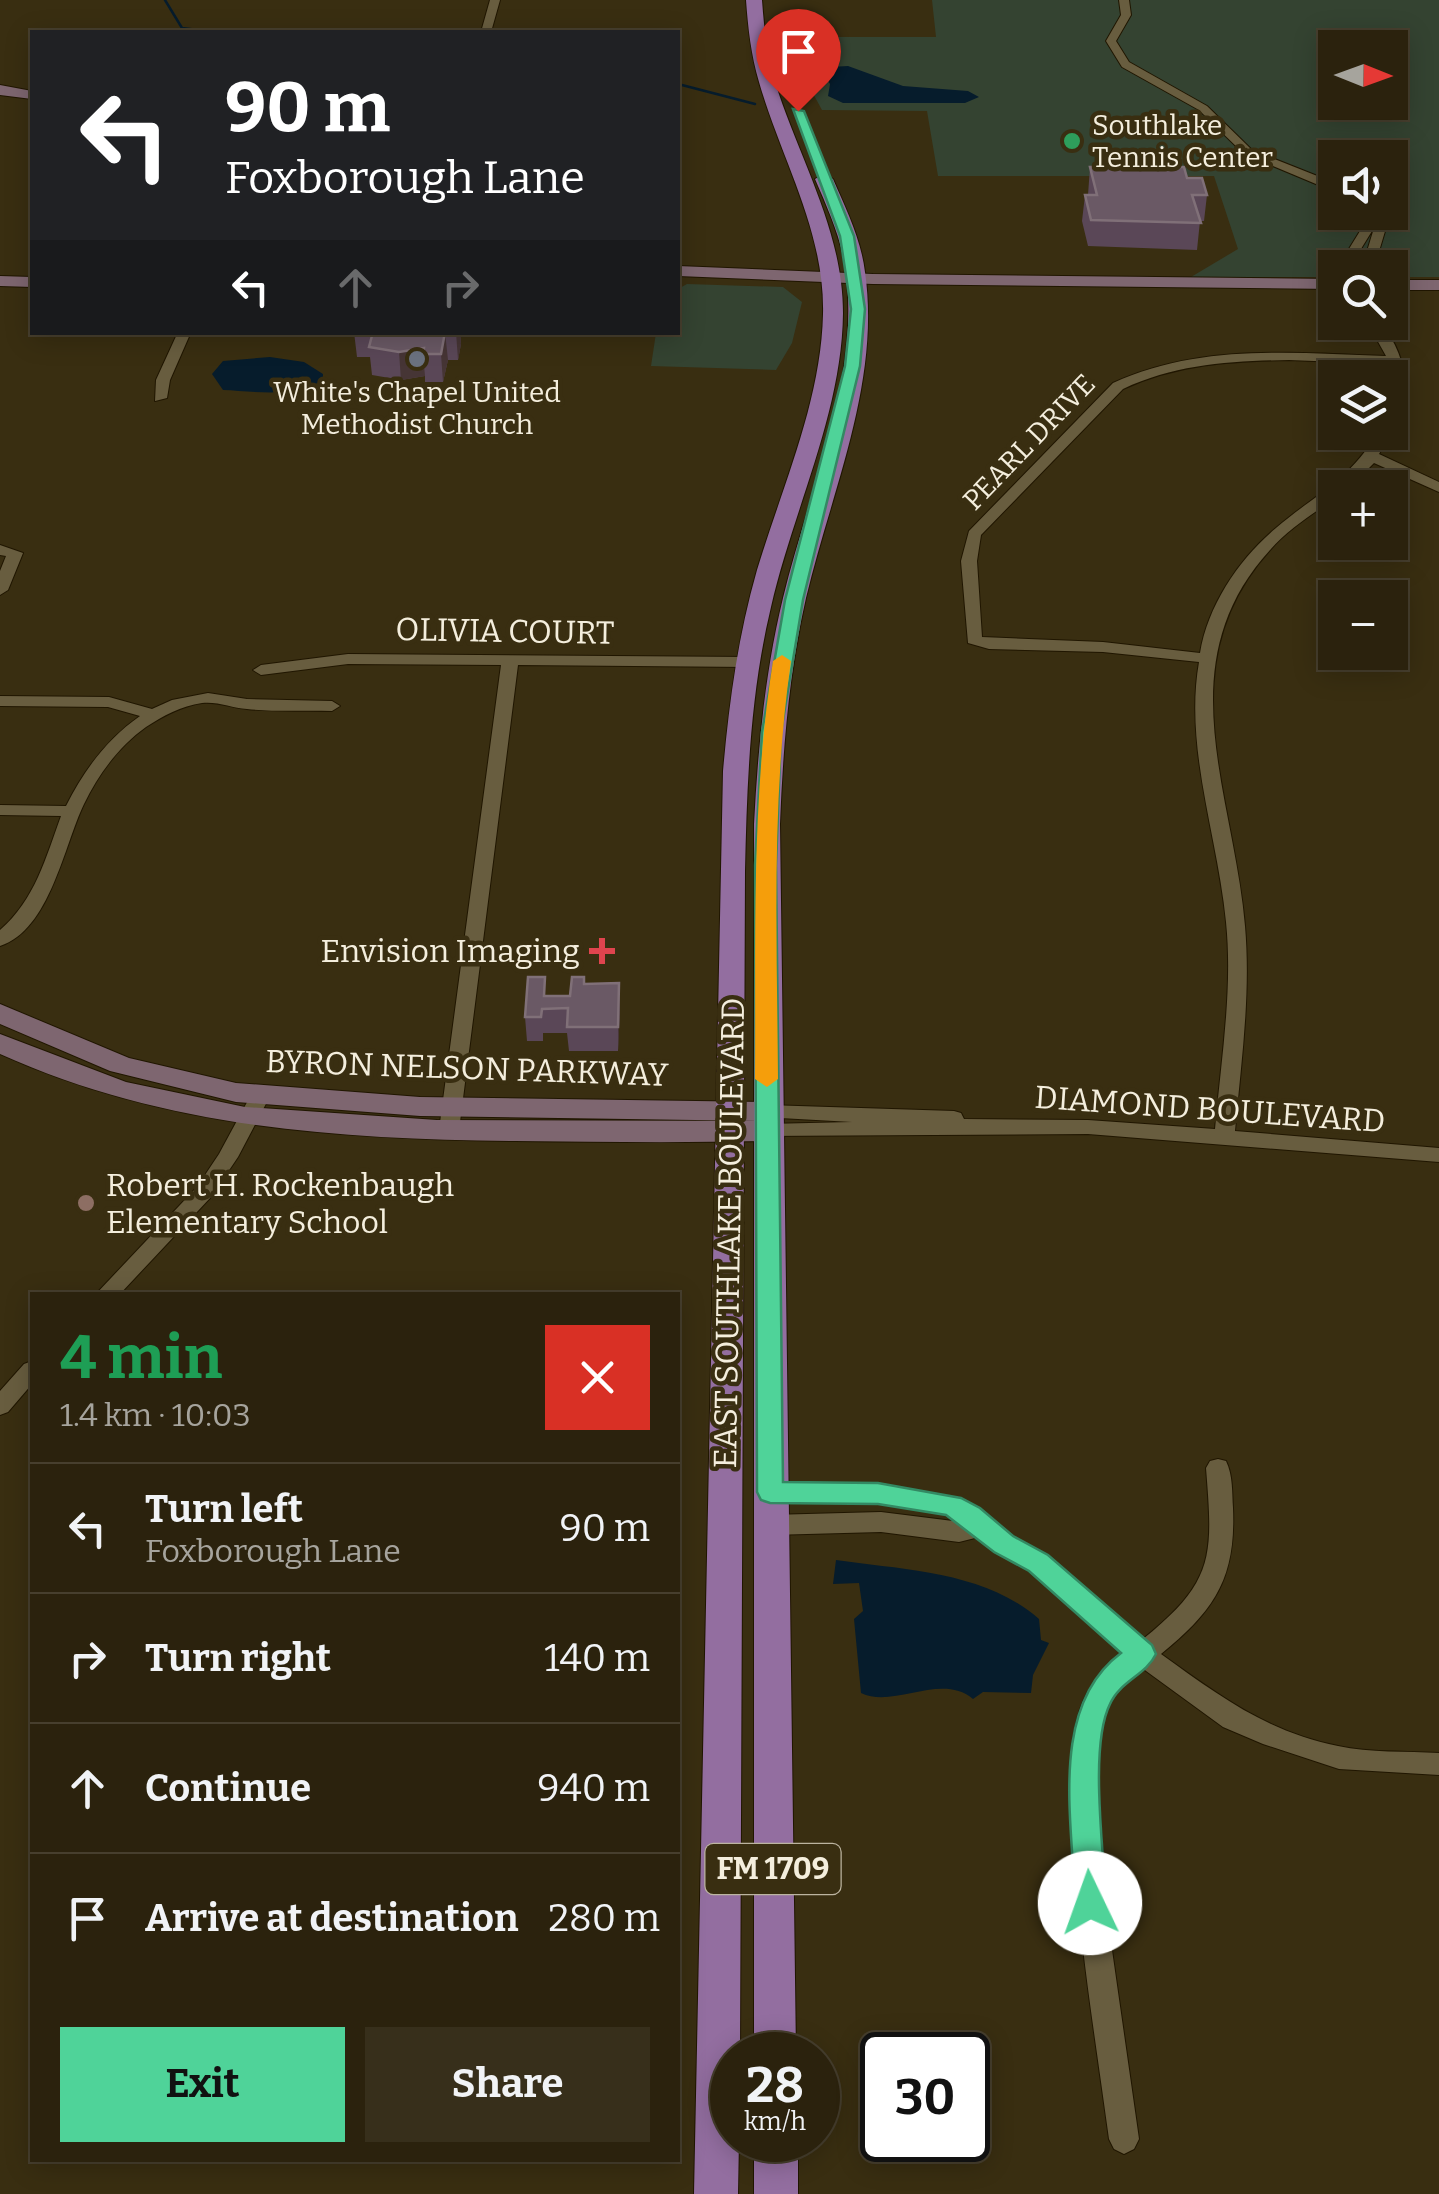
<!DOCTYPE html>
<meta charset="utf-8">
<style>
body{margin:0;font-family:Bitter,serif;background:#372f1b;color:#f1f3f6;height:100vh;display:flex;flex-direction:column;font-size:38px;white-space:nowrap}
*{box-sizing:border-box;margin:0}
p{font-size:32px;color:#a6a49d}
.icon{flex:none;width:55px;height:55px;fill:none;stroke:currentColor;stroke-width:2;stroke-linecap:round;stroke-linejoin:round}
.map{position:relative;flex:1;overflow:hidden}
.side{position:absolute;left:30px;top:1292px;width:650px;height:870px;display:flex;flex-direction:column;background:#2b220d;border-radius:0px;box-shadow:0 5px 25px #0003,0 0 0 2px #473f2e}
.side>*{flex:none}
.hud{position:absolute;left:30px;top:30px;width:650px;height:305px;border-radius:0px;box-shadow:0 5px 25px #0003,0 0 0 2px #473f2e;background:#202124;color:#fff;overflow:hidden}
.needle{width:65px;rotate:91deg}
.buttons{position:absolute;left:1318px;top:30px;display:grid;gap:20px}
.buttons a{display:grid;place-items:center;width:90px;height:90px;border-radius:0px;background:#2b220d;box-shadow:0 5px 25px #0003,0 0 0 2px #473f2e;font-size:50px}
.speed{position:absolute;left:710px;top:2032px;display:flex;gap:20px;font-size:50px;font-weight:700;text-align:center}
.speed>*{display:grid;place-content:center;width:130px;height:130px;border-radius:50%;background:#2b220d;box-shadow:0 5px 25px #0003,0 0 0 2px #473f2e;line-height:1}
.speed small{font-size:25px;font-weight:400}
.speed .limit{border:5px solid #111;border-radius:15px;background:#fff;color:#111}
.pin{position:absolute;display:grid;place-items:center;width:85px;height:85px;color:#fff;margin:-102px -42px;border-radius:50% 50% 50% 0;rotate:-45deg;box-shadow:0 0 10px #0007}
.pin .icon{rotate:45deg}
.me{position:absolute;width:110px;margin:-55px;rotate:357deg;stroke-linejoin:round;filter:drop-shadow(0 0 8px #0008)}
.turn{display:flex;align-items:center;gap:35px;height:210px;padding:0 30px;font-size:45px}
.turn .icon{width:130px;height:130px;stroke-width:2.5}
.turn b{display:block;font-size:70px;line-height:85px}
.lanes{display:flex;align-items:center;height:95px;padding:0 30px;background:#0003;justify-content:center;gap:50px;direction:ltr}
.lanes .off{opacity:.35}
.round{display:grid;place-items:center;flex:none;width:105px;height:105px;border-radius:0px;background:#372f1b}
.headline{display:flex;align-items:center;justify-content:space-between;height:170px;padding:0 30px}
h1{font-size:60px;font-weight:700;line-height:75px;color:#1e9e55}
.cta{display:flex;gap:20px;margin-top:auto;padding:20px 30px}
.cta a{flex:1;height:115px;border-radius:0px;background:#4fd399;color:#111;font-size:40px;font-weight:700;line-height:115px;text-align:center}
.cta a+a{background:#372f1b;color:#f1f3f6}
ul{padding:0;list-style:none}
li{display:flex;align-items:center;gap:30px;height:130px;padding:0 30px;border-top:2px solid #473f2e}
li div{flex:1}
li b{display:block;font-size:38px}
li em{font-style:normal}
.map>svg:first-child{display:block}
.green{fill:#344331;fill-rule:evenodd}
.water{fill:#061c2c}
.lines{fill:none;stroke-linecap:round;stroke-linejoin:round}
.stream{stroke:#061c2c;stroke-width:2.5}
.street-casing{stroke:#201600;stroke-width:2}
.secondary-casing{stroke:#201600;stroke-width:2}
.primary-casing{stroke:#201600;stroke-width:2}
.street{fill:#685d3f;fill-rule:evenodd}
.secondary{fill:#7e6670;fill-rule:evenodd}
.primary{fill:#936ea0;fill-rule:evenodd}
.wall{fill:#5a4757}
.shaded-wall{fill:#463535}
.building{fill:#6a5965;stroke:#807078;stroke-width:2.5}
.route{fill:#4fd399;stroke:#338963;stroke-width:2.5}
.slow{fill:#f59e0b}
.leisure-dot{fill:#2e9e5b;stroke:#392e11;stroke-width:4}
.worship-dot{fill:#6b7280;stroke:#392e11;stroke-width:4}
.health-dot{fill:#e0444e;stroke:#392e11;stroke-width:4}
.education-dot{fill:#8d6e63;stroke:#392e11;stroke-width:4}
.labels{text-anchor:middle;dominant-baseline:central;stroke-width:9;stroke-linejoin:round;paint-order:stroke}
.far-poi-label{font-size:28px;fill:#f4eedd;stroke:#392e11;text-anchor:start}
.far-street-label{font-size:28px;fill:#f4eedd;stroke:#392e11}
.shield{fill:#392e11;stroke:#bcb4a0;stroke-width:2.5}
.shield-label{font-size:30px;font-weight:bold;fill:#f4eedd}
.street-label{font-size:32px;fill:#f4eedd;stroke:#392e11}
.poi-label{font-size:32px;fill:#f4eedd;stroke:#392e11;text-anchor:end}
</style>
<div class="map">
<svg width="1439" height="2194" viewBox="0 0 1439 2194">
<rect width="100%" height="100%" fill="#392e11"/>
<path class="green" d="M932 0H1439V277H1390V268H1335V277H1191L1238 249 1214 176H938L927 111 822 110 805 79 795 37H936ZM1335 48H1390V102H1335ZM1335 158H1390V212H1335Z
M687 284 783 287 802 302 792 343 776 370 651 366 656 333 678 332V289Z"/>
<path class="water" d="M848 66 903 86 968 91 979 97 965 103H843L828 96 830 84 823 73 831 67Z
M270 357 304 362 323 374V379C299 399 252 391 223 390L212 374 223 361Z
M836 1560C904 1570 984 1571 1039 1619L1041 1640 1049 1643 1033 1675 1031 1693 983 1692 973 1699C941 1672 894 1709 861 1693L854 1619 863 1611 859 1583 833 1584Z"/>
<g class="lines">
<path class="stream" d="M165 0 182 28 198 30 476 31
M500 31 559 32
M678 84 755 104"/>
<defs>
<path id="street" d="M490 0H500L491 32H481Z
M1119 0H1129L1131 15 1116 41 1129 62 1207 106 1252 150 1335 183V192L1244 154 1199 110 1122 67 1106 41 1121 15Z
M1357 212H1369L1372 231 1356 257V268H1344V257L1360 231Z
M1372 212H1384L1386 228 1374 268H1362L1374 228Z
M1367 322H1380C1405 352 1414 393 1395 428L1390 429 1392 432 1379 454 1439 482V492L1374 463 1349 488H1335V498C1313 514 1288 529 1270 550 1166 664 1234 794 1245 926 1251 995 1241 1063 1235 1131L1439 1148V1162L1088 1134 760 1136 757 1131 767 1124 852 1122 760 1117 757 1112 767 1105 954 1111 961 1113 964 1119 1088 1120 1215 1129C1221 1060 1233 990 1226 922 1218 837 1184 748 1199 662L1103 652 989 649 968 643 961 561 969 531 1113 383C1200 343 1293 353 1386 356ZM1289 360 1389 364 1392 385 1390 432H1378C1349 481 1317 493 1276 528 1239 559 1208 605 1200 653L1103 642 982 637 977 561 981 535 1123 389C1177 364 1230 361 1289 360Z
M178 332H191L170 380 167 398 155 401 156 380Z
M0 545 23 553 8 590 0 595V571L6 556 0 555Z
M348 654 749 657 757 662 749 667 518 665 459 1130 449 1137 439 1130 501 665 348 664 261 675 253 670 261 665Z
M208 693 247 699 332 701 340 706 332 711C304 710 275 712 247 709 232 708 217 701 202 703 181 706 163 716 146 727 119 746 98 775 84 804 64 845 50 930 0 946V930C35 900 46 857 61 816L0 815V805L66 806C84 770 107 739 140 716L108 707 0 706V696L109 697 152 709 172 700Z
M259 1091 269 1098 238 1157 211 1197 119 1295H95L197 1187 219 1154 252 1093Z
M32 1361V1384L8 1412 0 1415V1391L24 1364Z
M1218 1459 1226 1461C1233 1475 1232 1493 1233 1508 1236 1578 1215 1610 1161 1654 1218 1695 1267 1732 1338 1746 1370 1753 1406 1751 1439 1753V1775L1339 1769 1263 1744 1223 1727 1142 1668 1123 1684 1108 1703 1099 1734 1097 1766 1106 1908 1139 2139 1134 2149 1124 2154 1114 2149 1109 2139C1096 2043 1080 1947 1074 1850 1071 1808 1066 1762 1077 1720 1084 1691 1100 1671 1124 1653L1029 1570 995 1551 979 1537 959 1542 881 1532 770 1535 762 1532 758 1525 762 1518 770 1515 881 1512 961 1522C917 1496 822 1502 770 1501L762 1499 758 1492 762 1485 770 1483 878 1485 960 1498 979 1509 1011 1537 1047 1556 1143 1639C1215 1581 1213 1556 1206 1468L1210 1461Z"/>
<path id="secondary" d="M0 85 32 91V99L0 95Z
M678 266 873 274 1335 279V289L873 284 678 276Z
M0 276 32 277V287L0 286Z
M1390 280H1439V290H1390Z
M0 1004 129 1058 236 1083 420 1097 767 1102 777 1105 781 1112 777 1119 767 1121 777 1124 781 1131 777 1138 767 1141C683 1143 599 1142 515 1141 337 1139 164 1128 0 1054V1034L126 1082 245 1107 437 1120 763 1121 420 1116 236 1102 110 1071 0 1024Z"/>
<path id="primary" d="M746 0H762C764 28 767 55 775 82 799 159 843 230 843 313 842 414 793 510 771 607 750 694 747 783 745 871L740 2055H732V2140H739L738 2194H694L723 771C729 703 738 636 757 570 782 487 821 402 823 314 825 231 781 159 759 82 751 55 748 28 746 0Z
M824 174 833 179C846 209 861 239 865 272 881 383 831 492 806 598 789 672 783 748 780 824L796 2055H754V824C758 748 765 672 783 598 808 493 860 384 846 272 842 240 828 209 815 179Z
M754 2140H798V2194H754Z"/>
</defs>
<use href="#street" class="street-casing"/>
<use href="#secondary" class="secondary-casing"/>
<use href="#primary" class="primary-casing"/>
<use href="#street" class="street"/>
<use href="#secondary" class="secondary"/>
<use href="#primary" class="primary"/>
</g>
<path class="wall" d="M1090 167 1187 178 1207 195 1204 221H1200L1197 250 1088 246 1082 221 1085 195H1088Z
M354 332H460L461 344 458 360H448L443 382H425V376L401 380 372 375 370 357H357Z
M585 984 620 1008 618 1051H569L567 1033H543V1041H527L525 1017 547 996H570Z"/>
<path class="shaded-wall" d="M445 332 448 360 443 382 441 354Z
M456 332H460L461 344 458 360Z
M424 348 423 354 425 376 401 380 399 352Z
M619 983 620 1008 618 1051V1027Z"/>
<path class="building" d="M1090 167H1184L1187 178H1202L1207 195H1192L1201 223 1091 220 1085 195H1097Z
M373 332H445L441 354H423L424 348 399 352 369 347Z
M528 977H545L544 996H570L572 977H584V984L619 983 618 1027H567L568 1008 542 1009 541 1017H525Z"/>
<path class="route" d="M793 109 804 111 854 236 865 309 860 366 803 600 781 732 776 865 783 1482 878 1483 961 1498 980 1508 1013 1536 1048 1555 1152 1645 1156 1654C1146 1675 1120 1681 1110 1704 1089 1746 1104 1853 1106 1903L1101 1913 1090 1918 1079 1913 1075 1903C1073 1822 1048 1707 1121 1653L1029 1571 994 1552 946 1515 878 1504 770 1503 761 1500 757 1492 755 865 762 732 785 600 845 366 851 309 840 236Z"/>
<path class="slow" d="M782 655 791 661C771 799 777 939 778 1079L767 1087 755 1079C756 939 751 799 773 661Z"/>
<circle class="leisure-dot" cx="1072" cy="141" r="10"/>
<circle class="worship-dot" cx="417" cy="359" r="10"/>
<path class="health-dot" d="M597 936h10v10h10v10h-10v10h-10v-10h-10v-10h10z"/>
<circle class="education-dot" cx="86" cy="1203" r="10"/>
<g class="labels">
<g class="far-poi-label">
<text x="1092" y="125">Southlake<tspan x="1092" dy="32">Tennis Center</tspan></text>
<text x="417" y="392" text-anchor="middle">White's Chapel United<tspan x="417" dy="32">Methodist Church</tspan></text>
</g>
<g class="far-street-label">
<text transform="translate(1029 442) rotate(-46)">PEARL DRIVE</text>
</g>
<rect class="shield" x="705.5" y="1844" width="135" height="50" rx="8"/>
<g class="shield-label">
<text x="773" y="1869">FM 1709</text>
</g>
<g class="street-label">
<text transform="translate(505 631) rotate(1)">OLIVIA COURT</text>
<text transform="translate(467 1068) rotate(2)">BYRON NELSON PARKWAY</text>
<text transform="translate(1210 1109) rotate(4)">DIAMOND BOULEVARD</text>
<text transform="translate(729 1233) rotate(-89)">EAST SOUTHLAKE BOULEVARD</text>
</g>
<g class="poi-label">
<text x="580" y="951">Envision Imaging</text>
<text x="106" y="1185" text-anchor="start">Robert H. Rockenbaugh<tspan x="106" dy="37">Elementary School</tspan></text>
</g>
</g>
</svg>
<div class="buttons">
<a><svg class="needle" viewBox="-14 -14 28 28"><path d="M0-13l5 13h-10z" fill="#e53935"/><path d="M0 13l5-13h-10z" fill="#a6a49d"/></svg></a>
<a><svg class="icon" aria-label="sound" viewBox="0 0 24 24"><path d="M4 9h4l5-4v14l-5-4H4zM17 9q2 3 0 6"/></svg></a>
<a><svg class="icon" aria-label="search" viewBox="0 0 24 24"><circle cx="10" cy="10" r="6"/><path d="M15 15l6 6"/></svg></a>
<a><svg class="icon" aria-label="layers" viewBox="0 0 24 24"><path d="M12 4l9 5-9 5-9-5zM3 14l9 5 9-5"/></svg></a>
<a>+</a>
<a>−</a>
</div>
<div class="speed"><div>28<small>km/h</small></div><div class="limit">30</div></div>
<div class="pin" style="left:798px;top:111px;background:#d93025"><svg class="icon" aria-label="arrive" viewBox="0 0 24 24"><path d="M6 21V4h12l-3 4 3 4H6"/></svg></div>
<svg class="me" style="left:1090px;top:1903px" viewBox="-20 -20 40 40"><circle r="19" fill="#fff"/><path d="M0-13L10 11 0 6-10 11z" fill="#4fd399"/></svg>
<div class="hud">
<div class="turn"><svg class="icon" aria-label="left" viewBox="0 0 24 24"><path d="M17 20v-9H6M10 6l-5 5 5 5"/></svg><div><b>90 m</b>Foxborough Lane</div></div>
<div class="lanes"><svg class="icon" aria-label="left" viewBox="0 0 24 24"><path d="M17 20v-9H6M10 6l-5 5 5 5"/></svg><svg class="icon off" aria-label="ahead" viewBox="0 0 24 24"><path d="M12 20V5M6 11l6-6 6 6"/></svg><svg class="icon off" aria-label="right" viewBox="0 0 24 24"><path d="M7 20v-9h11M14 6l5 5-5 5"/></svg></div>
</div>
<section class="side">
<div class="headline"><div><h1>4 min</h1><p>1.4 km · 10:03</p></div><a class="round" style="background:#d93025;color:#fff"><svg class="icon" aria-label="close" viewBox="0 0 24 24"><path d="M6 6l12 12M18 6L6 18"/></svg></a></div>
<ul>
<li><svg class="icon" aria-label="left" viewBox="0 0 24 24"><path d="M17 20v-9H6M10 6l-5 5 5 5"/></svg><div><b>Turn left</b><p>Foxborough Lane</p></div><em>90 m</em></li>
<li><svg class="icon" aria-label="right" viewBox="0 0 24 24"><path d="M7 20v-9h11M14 6l5 5-5 5"/></svg><div><b>Turn right</b></div><em>140 m</em></li>
<li><svg class="icon" aria-label="ahead" viewBox="0 0 24 24"><path d="M12 20V5M6 11l6-6 6 6"/></svg><div><b>Continue</b></div><em>940 m</em></li>
<li><svg class="icon" aria-label="arrive" viewBox="0 0 24 24"><path d="M6 21V4h12l-3 4 3 4H6"/></svg><div><b>Arrive at destination</b></div><em>280 m</em></li>
</ul>
<div class="cta"><a>Exit</a><a>Share</a></div>
</section>
</div>
